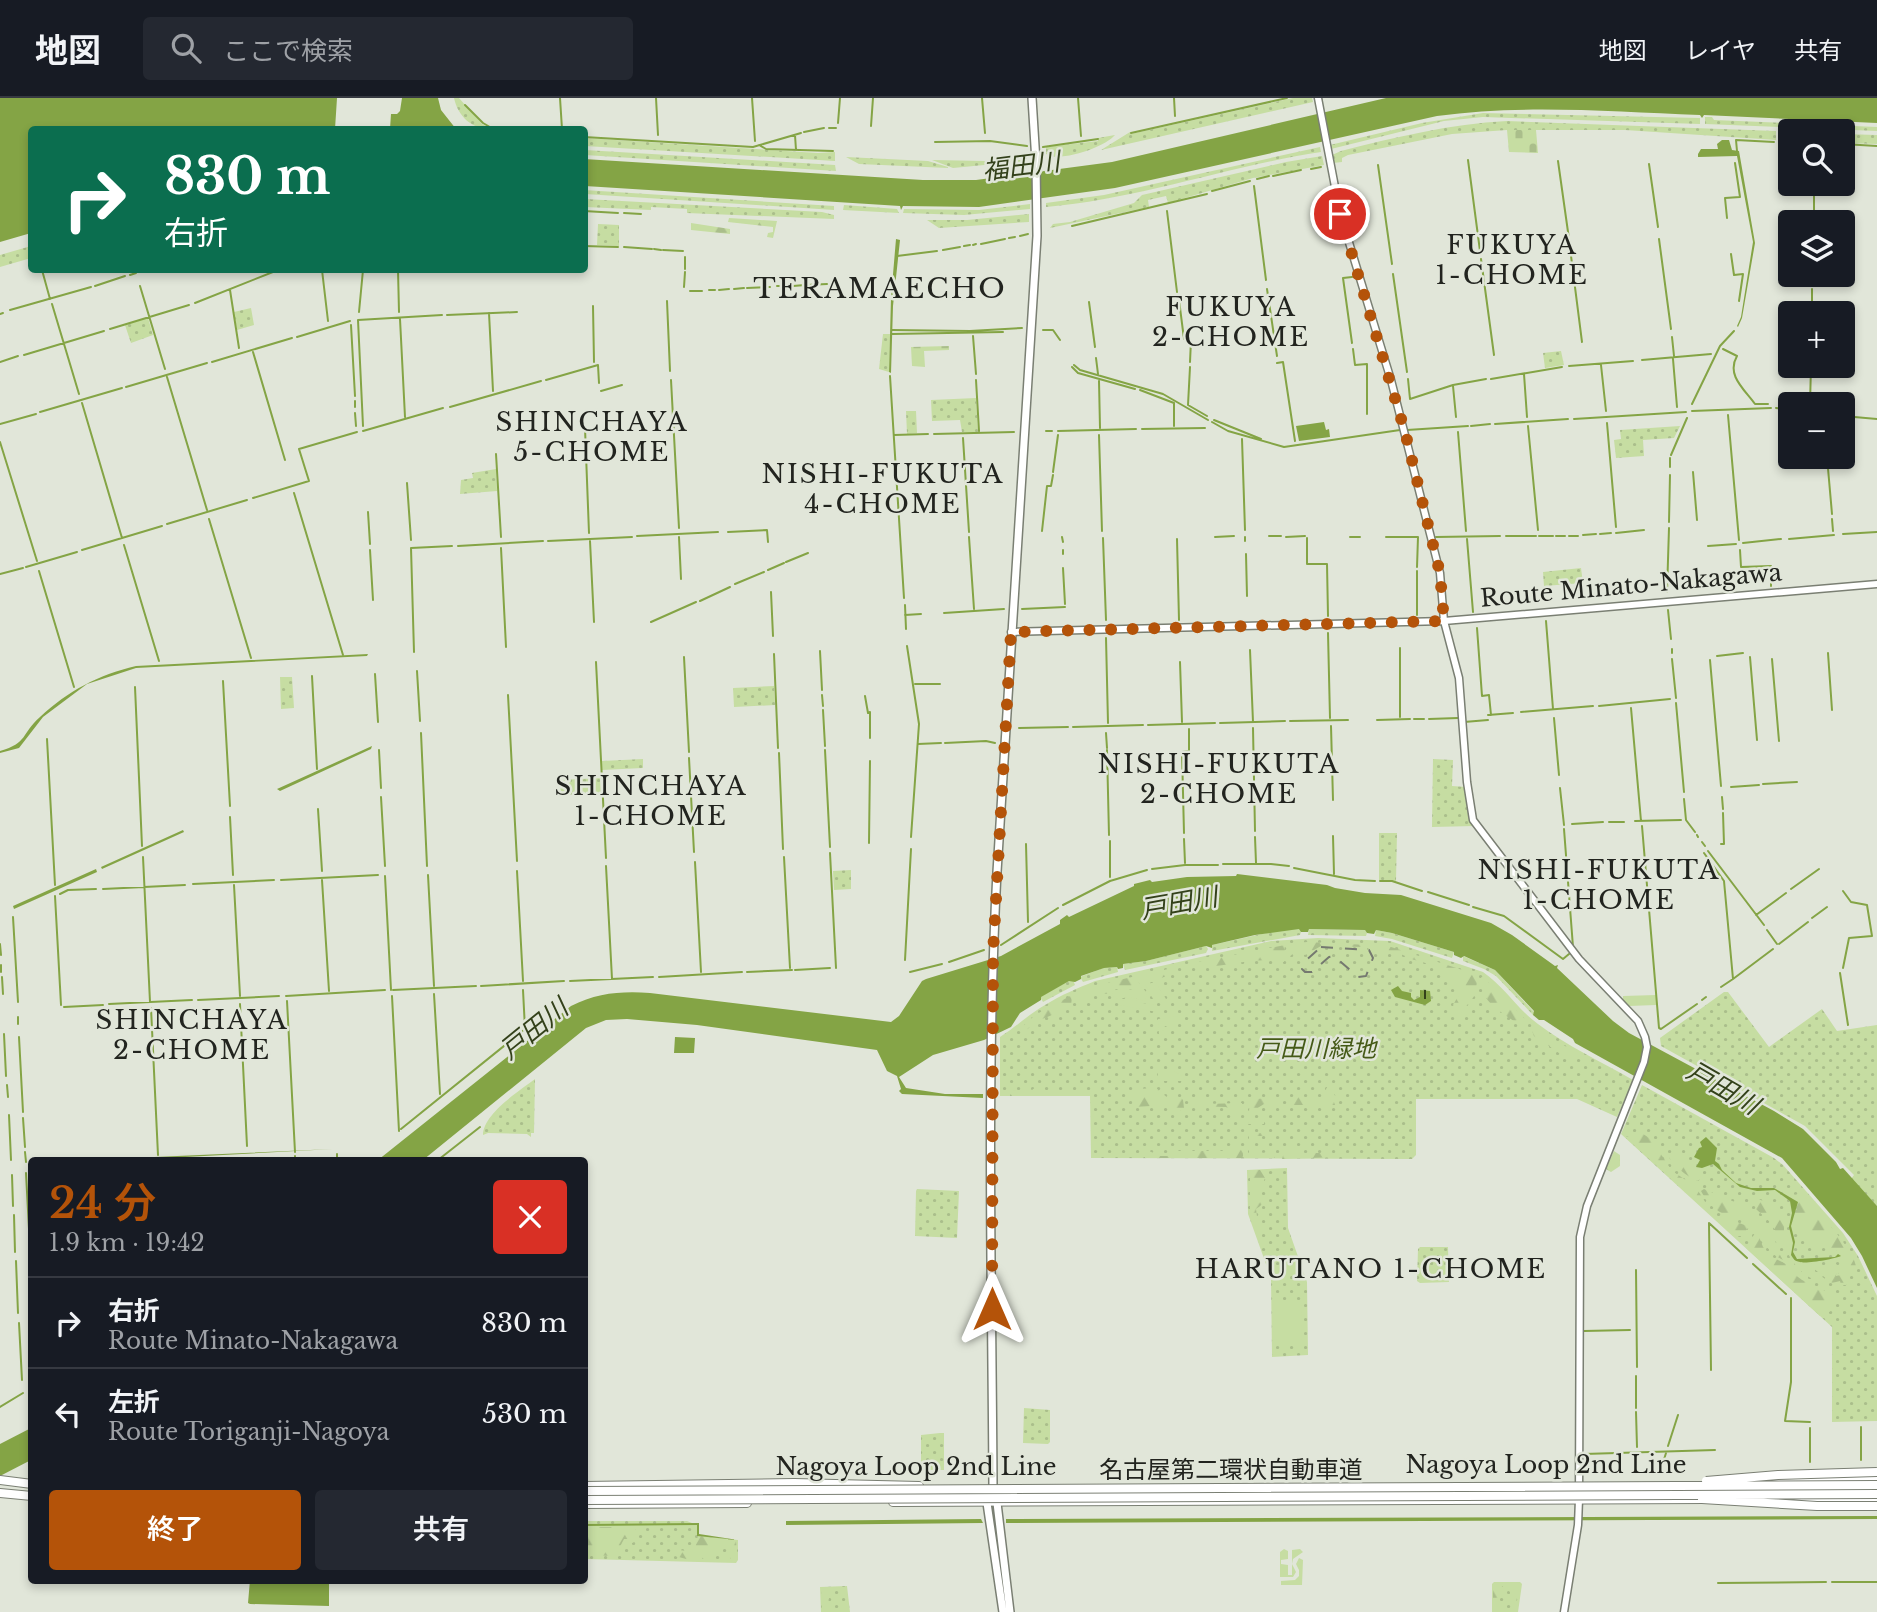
<!DOCTYPE html>
<html lang="ja">
<meta charset="utf-8">
<style>
body{margin:0;font-family:"Libre Baskerville","Noto Sans JP",serif;background:#242831;color:#f1f3f6;height:100vh;display:flex;flex-direction:column;font-size:26px;white-space:nowrap}
*{box-sizing:border-box;margin:0}
p{font-size:23px;color:#9ea1a6}
.icon{flex:none;width:38px;height:38px;fill:none;stroke:currentColor;stroke-width:2;stroke-linecap:round;stroke-linejoin:round}
.map{position:relative;flex:1;overflow:hidden}
.details{position:absolute;left:28px;top:1059px;width:560px;height:427px;display:flex;flex-direction:column;background:#171b24;border-radius:7px;box-shadow:0 4px 10px #0003}
.details>*{flex:none}
.guide{position:absolute;left:28px;top:28px;width:560px;height:147px;border-radius:7px;box-shadow:0 4px 10px #0003;background:#0b6e4f;color:#fff;overflow:hidden}
.controls{position:absolute;left:1778px;top:21px;display:grid;gap:14px}
.controls a{display:grid;place-items:center;width:77px;height:77px;border-radius:7px;background:#171b24;box-shadow:0 4px 10px #0003;font-size:35px}
.pin{position:absolute;display:grid;place-items:center;width:60px;height:60px;color:#fff;margin:-30px;border:4px solid #fff;border-radius:50%;box-shadow:0 2px 7px #0007}
.me{position:absolute;width:77px;margin:-38px;rotate:0deg;stroke-linejoin:round;filter:drop-shadow(0 0 5px #0008)}
.turn{display:flex;align-items:center;gap:24px;height:147px;padding:0 21px;font-size:32px}
.turn .icon{width:91px;height:91px;stroke-width:2.5}
.turn b{display:block;font-size:49px;line-height:60px}
.round{display:grid;place-items:center;flex:none;width:74px;height:74px;border-radius:7px;background:#242831}
.headline{display:flex;align-items:center;justify-content:space-between;height:119px;padding:0 21px}
h1{font-size:42px;font-weight:600;line-height:52px;color:#b45309}
.action{display:flex;gap:14px;margin-top:auto;padding:14px 21px}
.action a{flex:1;height:80px;border-radius:7px;background:#b45309;color:#fff;font-size:28px;font-weight:600;line-height:80px;text-align:center}
.action a+a{background:#242831;color:#f1f3f6}
ul{padding:0;list-style:none}
li{display:flex;align-items:center;gap:21px;height:91px;padding:0 21px;border-top:2px solid #363941}
li div{flex:1}
li b{display:block;font-size:26px}
li em{font-style:normal}
header{display:flex;align-items:center;gap:42px;box-sizing:border-box;height:98px;padding:0 35px;background:#171b24;border-bottom:2px solid #363941}
header strong{font-size:33px}
nav{display:flex;gap:38px;margin-inline-start:auto;font-size:24px}
.search{width:490px;height:63px;background:#242831;display:flex;align-items:center;gap:18px;box-sizing:border-box;padding:0 24px;border-radius:7px;color:#9ea1a6;font-size:26px}
.map>svg:first-child{display:block}
.grass{fill:url(#grass-dots)}
.forest{fill:url(#forest-firs)}
.cemetery{fill:url(#cemetery-stones)}
.garden{fill:#c6dda2}
.water{fill:#84a445}
.lines{fill:none;stroke-linecap:round;stroke-linejoin:round}
.stream{stroke:#84a445;stroke-width:2}
.ferry{stroke:#33411a;stroke-width:2;stroke-dasharray:9 7;stroke-linecap:butt}
.secondary-casing{stroke:#7a7f73;stroke-width:9}
.primary-casing{stroke:#7a7f73;stroke-width:10}
.highway-casing{stroke:#7a7f73;stroke-width:10}
.secondary{stroke:#fff;stroke-width:6}
.primary{stroke:#fff;stroke-width:7}
.highway{stroke:#fff;stroke-width:8}
.rail{stroke:#757970;stroke-width:2;stroke-dasharray:12 12;stroke-linecap:butt}
.highway-bridge-casing{stroke:#7a7f73;stroke-width:10;stroke-linecap:butt}
.highway-bridge{stroke:#fff;stroke-width:8}
.route{stroke:#b45309;stroke-width:12;stroke-dasharray:0 21.6}
.labels{text-anchor:middle;dominant-baseline:central;stroke-width:5;stroke-linejoin:round;paint-order:stroke}
.street-label{font-size:24px;fill:#22241f;stroke:#e1e6d9}
.park-label{font-size:24px;font-style:italic;fill:#455a17;stroke:#e1e6d9}
.water-label{font-size:26px;font-style:italic;fill:#33411a;stroke:#e1e6d9}
.neighbourhood-label{font-size:26px;letter-spacing:2px;fill:#22241f;stroke:#e1e6d9}
.quarter-label{font-size:28px;letter-spacing:2px;fill:#22241f;stroke:#e1e6d9}
</style>
<header>
<strong>地図</strong>
<div class="search"><svg class="icon" aria-label="search" viewBox="0 0 24 24"><circle cx="10" cy="10" r="6"/><path d="M15 15l6 6"/></svg>ここで検索</div>
<nav><a>地図</a><a>レイヤ</a><a>共有</a></nav>
</header>
<div class="map">
<svg width="1877" height="1514" viewBox="0 0 1877 1514">
<defs>
<pattern id="grass-dots" width="8" height="8" patternUnits="userSpaceOnUse" patternTransform="scale(1.75)"><rect width="8" height="8" fill="#c6dda2"/><path d="M2 2h.1M6 6h.1" fill="none" stroke="#aabe8b" stroke-width="1.8" stroke-linecap="round"/></pattern>
<pattern id="forest-firs" width="22" height="20" patternUnits="userSpaceOnUse" patternTransform="scale(1.75)"><rect width="22" height="20" fill="#c6dda2"/><path d="M5 1l3.5 6h-7zM16 11l3.5 6h-7z" fill="#aabe8b"/></pattern>
<pattern id="cemetery-stones" width="16" height="16" patternUnits="userSpaceOnUse" patternTransform="scale(1.75)"><rect width="16" height="16" fill="#c6dda2"/><path d="M2 7V4a2 2 0 0 1 4 0v3zM10 15v-3a2 2 0 0 1 4 0v3z" fill="#aabe8b"/></pattern>
</defs>
<rect width="100%" height="100%" fill="#e1e6d9"/>
<path class="grass" d="M454 0H459L482 26 492 31C473 32 458 19 454 0Z
M1293 0H1312L1313 4 1101 52 1130 34 1131 36Z
M1483 15 1700 20V26L1483 19 1444 23 1331 51 1330 47 1422 25Z
M1705 19H1712L1714 22 1877 29V33L1705 26Z
M1507 23 1776 33V42L1625 32H1507L1452 36 1348 57 1342 60V64L1333 65 1332 57 1341 53C1396 39 1450 26 1507 23Z
M1843 36 1877 37V46L1843 45Z
M1115 37C1105 49 1060 65 1046 56V49L1098 43V40Z
M584 40 818 55 835 54V63L585 48Z
M1320 49 1321 54C1229 68 1139 101 1046 109V105L1104 97Z
M585 52 835 67 836 73 585 57Z
M1028 54 1026 63 953 70 932 62 985 63Z
M1322 58 1324 67 1253 80 1168 105 1166 98 1148 102 1149 109 1050 130 1053 126 1070 124 1134 105 1142 97 1286 64Z
M846 59 928 63 948 69V70L859 66Z
M584 92 834 108V112L585 96Z
M585 101 822 114 834 117V121L687 115V111L651 109V112L585 109Z
M1030 106V111L964 117 903 115 904 111 979 112Z
M844 107 897 111 899 115 843 112Z
M1029 116V124L939 130 927 122H967Z
M598 126 619 127V148L597 147Z
M31 148V160L0 169V157Z
M251 210 254 227 237 232 234 214Z
M148 220 153 237 131 245 125 227Z
M883 236H890L889 274 879 271Z
M1561 253 1564 267 1545 270 1543 255Z
M976 300 978 334H962L960 322 932 323 931 302Z
M906 313H916L917 335 907 336Z
M1680 328 1674 340 1643 342 1644 358 1616 360 1614 342 1621 341 1620 332Z
M496 371 497 393 460 396 461 382 473 380 472 375Z
M1581 470 1583 485 1544 488 1543 474Z
M280 579H292L294 610 281 611Z
M774 588 775 607 734 609 733 590Z
M643 661V670L602 672V663Z
M1433 661 1453 662 1452 688 1466 689 1475 728 1432 729Z
M600 680 601 695 561 697 560 682Z
M1379 735H1397L1396 783 1379 782Z
M851 772V791L834 792 833 773Z
M1284 831H1300L1301 834 1300 837 1212 853V847Z
M1309 831 1365 832 1367 835 1366 838 1308 837Z
M1376 832 1392 835 1454 854 1452 860 1392 841 1375 838Z
M1318 840 1390 843 1483 874C1505 889 1517 911 1538 926 1567 948 1602 964 1633 982L1617 1019 1577 1001H1416V1057L1412 1061 1091 1060 1090 998H1000V939C1016 929 1029 916 1045 907 1061 897 1078 890 1095 883L1271 843Z
M1206 848 1208 851 1206 855 1125 872 1123 866 1146 863Z
M1463 858 1495 872 1534 914 1533 917 1496 878 1484 871 1463 863Z
M1117 869 1118 874 1083 884 1080 879 1103 870Z
M1070 882H1073L1075 887 1043 904 1040 899Z
M1724 894H1728L1769 949 1822 911 1837 933 1877 927V1108L1851 1081 1854 1077 1805 1028 1661 948 1660 940Z
M535 981 534 1035H531V1039L527 1036 488 1035 483 1037C483 1016 519 993 535 981Z
M1642 987 1774 1060 1783 1067 1843 1135 1858 1158 1877 1198V1323L1832 1324V1229L1621 1036Z
M1287 1070 1288 1130 1307 1184 1308 1257 1272 1259 1271 1180 1248 1116 1247 1072Z
M917 1091 959 1093 957 1140 915 1138 916 1093Z
M1420 1149H1448L1449 1184 1420 1185 1417 1183 1418 1151Z
M1024 1310 1050 1312V1344L1048 1346 1023 1345Z
M940 1335H944V1372H921V1337Z
M584 1423H687L697 1427V1438L738 1442V1462L736 1465 585 1461Z
M1494 1484H1520L1522 1486 1518 1514H1492V1486Z
M847 1488 850 1514H821L820 1489Z"/>
<path class="forest" d="M729 120 777 123 773 140 767 139 768 135 773 134V129L728 124Z
M691 125 730 131V136L691 132Z
M1307 844 1388 848 1478 877 1475 897 1461 915H1458L1453 907 1460 895 1459 888 1448 881H1442L1443 872 1440 869 1411 861 1395 853 1376 854 1365 849 1321 848 1305 857 1296 853 1288 860 1289 846Z
M1285 847 1284 864C1254 858 1228 869 1198 869L1195 866 1197 864Z
M1172 870V876L1145 886 1138 881 1139 878Z
M1136 878 1140 887C1129 895 1118 885 1108 896H1099L1094 888Z
M1481 879C1500 891 1510 906 1525 921L1523 926 1520 927C1501 914 1479 904 1481 879Z
M1091 889 1095 896C1091 905 1087 906 1078 907L1077 896Z
M1072 897 1071 909 1040 922 1022 935 1021 930 1035 917Z
M1536 930 1578 956 1575 963H1571L1534 938 1532 933Z
M1328 988 1336 999 1329 1003 1334 1004 1335 1007H1289L1292 999 1327 1000 1326 991Z
M1036 989 1043 994H1089L1090 998H1012L1010 995 1011 993 1032 992Z
M1156 990 1169 1001 1181 1000 1183 1002 1184 1010 1178 1015H1172L1168 1007 1133 1009 1132 997 1137 991Z
M1279 1000 1281 1006 1273 1008 1264 1006 1256 1011 1251 1023 1264 1024V1026H1248L1250 1001Z
M1204 1002 1207 1006 1242 1005 1243 1015 1238 1017 1226 1009 1194 1008 1195 1003Z
M1249 1035H1263V1038H1252L1254 1048 1260 1055 1274 1054 1275 1060H1249Z
M1638 1036H1643L1651 1041 1672 1073 1695 1088 1709 1110 1705 1112 1625 1039Z
M1229 1050H1239L1243 1053V1058L1242 1060H1145V1055L1149 1053 1160 1058H1176V1053H1227Z
M1285 1051H1291L1300 1055H1335L1336 1059 1282 1061Z
M1674 1052 1681 1055 1689 1071 1700 1076 1699 1082 1697 1083C1685 1077 1677 1070 1669 1060Z
M1614 1053 1620 1057V1068L1611 1074 1606 1071Z
M1250 1072H1260L1265 1080C1264 1084 1260 1089 1261 1095 1263 1104 1265 1105 1256 1111L1258 1126 1264 1134 1259 1139H1257L1250 1118Z
M1704 1091 1737 1105 1760 1123 1756 1127C1732 1116 1716 1121 1701 1093Z
M1802 1096C1814 1110 1860 1156 1856 1173L1838 1176 1842 1156C1824 1143 1812 1159 1797 1134H1792L1793 1115 1797 1111 1796 1103 1791 1100 1792 1097Z
M1756 1100 1768 1105 1772 1113 1784 1117V1139L1780 1140 1769 1123 1756 1111Z
M1719 1118 1756 1131 1763 1149 1772 1159 1786 1166 1794 1176 1802 1182 1834 1197 1835 1205 1833 1212 1820 1218 1746 1150 1755 1135 1748 1130 1742 1138H1733L1716 1122Z
M1761 1125 1773 1138 1783 1162C1765 1153 1767 1146 1758 1130Z
M1787 1136H1791L1793 1143 1792 1160 1805 1164 1812 1163 1811 1171 1828 1183 1829 1186C1805 1182 1793 1168 1784 1147Z
M1834 1164 1837 1167 1836 1178 1851 1175 1846 1187H1841L1840 1183 1832 1185 1813 1170 1815 1168 1823 1170Z
M585 1429H635L636 1443 632 1445 629 1441H624L615 1458 585 1457Z
M698 1438 736 1442 737 1458 731 1463 728 1451H714L713 1462 706 1463 700 1458 690 1462 675 1458 679 1452 694 1454Z
M1495 1485 1519 1486 1515 1512 1514 1503 1507 1488H1503L1498 1492V1514H1493V1488Z
M830 1490 833 1491 827 1497 829 1500 826 1514H822L821 1491Z"/>
<path class="cemetery" d="M1507 32H1536L1538 55 1509 54Z
M949 248V252L924 253 925 269 912 268 911 249Z"/>
<path class="garden" d="M1151 885H1156L1166 901 1163 905C1150 904 1152 895 1145 887Z
M1142 889 1147 895 1145 903 1129 899 1118 901 1112 897 1113 893C1122 889 1132 894 1142 889Z
M1656 897V907L1629 908 1623 903V898Z
M1129 900 1142 905 1157 907V914L1119 907V904Z
M1184 917 1171 930 1165 928 1161 937H1159L1158 921Z
M1172 972 1184 979 1185 983H1157L1158 975H1166Z
M1275 1204H1302L1301 1245H1275Z
M1284 1451 1288 1453V1461L1281 1462V1466L1288 1467V1477H1292V1452L1300 1451 1303 1454 1293 1461 1292 1466 1296 1474 1293 1479H1280V1454Z
M1299 1460 1303 1462 1302 1487H1281V1483L1295 1482 1299 1478V1472L1296 1466Z"/>
<path class="water" d="M0 0H337L335 31 32 32 31 135 0 144Z
M402 0H438L441 12 456 31H390L391 16H397L400 13Z
M1386 0H1877V25L1704 17 1702 20 1700 17C1613 14 1524 6 1437 18L1115 90 979 109 903 108 901 112 900 108 585 88 584 61 923 82H976L1112 64Z
M1722 42H1729L1732 52 1739 53 1755 145 1742 220 1738 229 1737 228 1741 219 1753 144 1737 58 1698 59V56L1701 51H1718L1717 46Z
M896 141 900 142 893 208 891 275 889 274 891 200Z
M1324 324 1326 332 1329 331 1330 339 1299 343 1296 328Z
M368 556 367 558 136 570 87 586 43 619 19 650 0 655V653C28 645 21 636 40 619 68 593 98 577 136 568Z
M372 648 371 651 280 693 277 691Z
M183 732 184 734 102 771 101 769Z
M96 771 97 774 14 811 13 808Z
M1237 776 1327 787 1335 790 1365 795 1401 797 1491 825 1512 837 1555 868 1558 867 1557 870 1613 923 1629 935 1774 1013 1803 1031 1836 1064 1840 1071 1843 1070 1851 1079 1877 1108V1190L1862 1158 1851 1140 1782 1060 1575 945 1573 941 1544 922H1539L1533 917 1534 913 1495 872 1464 858 1461 860 1454 857V854L1392 835 1376 832 1374 836 1367 835 1365 832 1309 831 1308 834H1301L1299 831 1255 837 1212 847V850L1206 848 1146 863 1123 866V870L1118 871 1117 869 1104 870 1081 878V881L1075 884 1069 883 1041 899V902L1020 915 1011 929 984 942 933 957 899 979 906 990 945 996H983V1000L902 996 899 993 901 991 897 978 887 973 877 952 697 927 627 921 606 922 586 930 423 1062H378L571 908C597 895 621 893 650 895L891 924 899 918 922 883 926 881 1001 858 1060 826V822L1067 817 1069 819 1134 788V786L1150 782 1152 784 1187 779 1236 778Z
M1398 888 1402 893 1411 895V899L1414 902 1420 899V892L1430 893 1431 903 1425 907 1395 899 1391 892Z
M675 939 695 940 694 955H674Z
M1706 1039 1717 1050 1715 1063 1719 1066 1722 1072 1736 1085 1751 1090H1774L1798 1104 1791 1128 1795 1144 1793 1154 1797 1161 1835 1159 1838 1156 1841 1158C1834 1161 1807 1166 1800 1164 1794 1163 1794 1161 1791 1157L1793 1145 1789 1129 1792 1115 1790 1103 1775 1092 1757 1093 1740 1089 1713 1066 1702 1070 1696 1069 1700 1062 1694 1059 1699 1050 1702 1049 1700 1044Z
M333 1051 129 1062H87Z
M31 1330V1362L0 1378V1346Z
M1877 1418V1421L1006 1425V1421Z
M981 1421 983 1425 786 1427V1423Z
M699 1425V1436L738 1442 697 1438V1427L584 1428 585 1426Z
M250 1482H329V1508L250 1506 248 1505Z"/>
<g class="lines">
<path class="stream" d="M560 0 562 31
M656 0 658 37
M752 0 755 43
M982 0 985 35
M1078 0 1081 38
M1174 0 1175 18
M465 7 483 25 495 32
M838 25 840 0
M871 28 873 0
M829 30H836
M804 34 824 30
M1131 35 1287 0
M795 37 796 52
M584 39 753 49 801 35
M935 44 990 43 1027 48
M1781 44H1790
M1843 46 1877 48
M759 47 766 51 833 53
M1043 49 1098 41
M1737 53 1736 42 1774 44
M1468 62 1480 153
M1558 63 1569 141
M1649 66 1658 129
M1378 67 1392 166
M1311 71 1321 69
M1273 78 1301 72
M1257 81 1269 78
M1254 88 1266 182
M1212 93 1250 83
M584 113 618 115
M1167 113 1177 194
M624 115 641 116
M1814 118V86
M1727 120 1725 100 1740 99 1735 65
M1072 128 1207 96
M1020 138 1028 136
M1009 140 1015 139
M1659 141 1671 231
M981 146 1005 141
M973 147 976 146
M584 148 618 149
M964 148 970 147
M624 149 652 151
M1570 150 1582 244
M654 151 661 152
M663 152 683 153
M943 152 960 149
M1731 156 1734 177 1743 176 1739 203
M897 158 937 153
M1481 161 1494 257
M685 171V159
M42 172 50 201
M322 172 328 223
M398 172 399 214
M140 174 148 172
M1393 176 1407 274
M130 177 136 175
M1812 186V177
M807 187 827 186
M95 188 125 178
M140 188 165 271
M777 188H789
M793 188 805 187
M684 189 685 174
M747 190 770 189
M734 191 744 190
M1267 191 1277 258
M230 192 239 250
M709 192H715
M719 192 729 191
M690 193H702
M1179 202 1184 241 1191 242 1190 264
M667 203 670 273
M1089 204 1095 249
M195 205 278 172
M52 206 79 296
M593 208 594 264
M10 212 91 189
M359 214 363 172
M489 215 493 293
M1812 215V191
M0 216 3 215
M447 217 517 214
M400 221 405 319
M351 227 355 298
M110 231 189 207
M892 232 970 233 1022 230
M1043 232H1053L1060 242
M892 236 1003 234
M973 238 976 276
M297 239 350 223
M1672 239 1674 258
M1352 245 1343 180 1352 179
M1353 251 1355 267 1367 266V316
M1723 251 1737 258C1726 277 1744 291 1755 306H1768
M253 254 285 362
M24 257 104 233
M1096 260 1098 276
M1673 261 1677 309
M1642 262 1711 256
M0 264 18 258
M212 264 292 240
M1277 265 1283 264 1295 343
M1074 267 1080 272 1163 296 1208 322
M1601 267 1606 313
M1569 268 1633 263
M1072 269 1078 275 1135 291
M1190 269 1188 307 1207 318
M1524 276 1527 319
M890 278 904 500
M167 279 207 412
M1408 281 1410 301 1453 287 1486 281
M1491 281 1562 269
M546 282 598 267 599 285
M671 282 679 430
M976 282 979 333
M1099 283 1100 330
M1453 288 1456 319
M126 289 207 265
M1140 292 1174 305V328
M601 293 622 287
M355 303V309
M82 305 122 440
M1692 306 1720 248 1734 233
M1810 306 1811 268
M450 309 541 283
M1776 310 1790 312
M1692 313 1771 310
M40 314 122 290
M355 315 356 328
M1728 317 1739 442
M1843 318 1877 321
M1574 321 1686 314
M1214 322 1261 341
M1212 324 1228 333 1284 349 1400 332
M1607 325 1616 429
M0 326 36 316
M1495 326 1568 321
M363 328 358 222 442 217
M1471 328 1490 326
M1528 328 1538 432
M585 330 589 435
M1142 331 1205 330
M1407 332 1468 328
M363 333 443 310
M1046 333H1052
M1058 333 1136 331
M1458 334 1466 433
M934 336 1014 334
M894 337 928 336
M1099 337 1102 433
M963 340 969 434
M1242 341 1245 432
M0 344 37 463
M496 356 501 439
M1671 357 1687 320
M1827 359 1832 416
M1670 360V369
M1053 374 1058 337
M1693 374 1697 422
M407 385 411 442
M294 395 343 557
M253 400 309 383 299 351 357 334
M368 414 370 446
M209 421 251 560
M1832 421 1833 433
M1669 424 1670 377
M167 426 247 402
M1042 433 1047 388H1051L1053 377
M728 434 767 432 768 444
M1616 435 1644 432
M1600 436 1611 435
M1843 436 1877 434
M1583 437 1596 436
M637 438 718 434
M1269 438H1281
M1506 438H1536
M1539 438H1553
M1556 438H1565
M1569 438H1578
M679 439 681 481
M969 439 974 511
M1062 439 1063 444
M1215 439 1234 438
M1245 439V443
M1286 439 1305 438
M1350 439H1360
M1386 439H1418L1417 469
M1436 439 1500 438
M1103 440 1106 522
M1307 440V466H1327L1328 518
M1177 441 1179 522
M1467 441 1473 514
M1789 441 1834 437
M548 443 632 439
M590 443 594 524
M1743 445 1781 441
M124 447 159 563
M458 448 543 443
M1708 448 1736 446
M501 450 506 549
M82 452 162 428
M370 452 373 502
M1063 452V456
M1740 452 1741 469 1771 468V488
M1246 456 1247 498
M786 464 808 455
M26 469 77 454
M1063 470 1065 506
M768 472 784 465
M39 473 74 589
M0 476 23 470
M735 486 764 474
M771 494 773 538
M1667 494 1669 430
M700 503 730 489
M905 507 906 531
M1022 511 1065 509
M1668 512 1671 541
M944 515 1004 511
M905 517 921 516
M1417 517V473
M1546 523 1553 611
M651 524 696 504
M1477 530 1482 598 1489 597 1491 617
M1328 535 1330 620
M1106 540 1108 625
M907 548 919 626 911 739
M1672 551V555
M1250 552 1253 624
M820 553 822 592
M414 554 411 450 452 448
M1828 555 1832 612
M774 556 778 650
M1717 558 1743 555
M684 559 689 654
M1750 559 1757 642
M1672 561 1676 600
M1772 561 1779 643
M1710 562 1721 688
M596 564 606 760
M1180 564 1182 624
M417 573 420 623
M375 576 378 624
M312 578 317 671
M223 583 230 708
M915 586H940
M135 589 142 748
M508 597 517 763
M822 597 823 608
M865 598 868 615 870 614V640
M1676 605 1684 694
M1599 608 1670 601
M1631 610 1641 723
M823 612 825 648
M1521 614 1593 608
M1488 617 1513 615
M1400 619V550
M1554 620 1559 677
M1414 621H1424
M1429 621 1458 620
M1377 622 1410 621
M1290 623 1348 622
M1464 624 1488 622
M1220 625 1285 623
M1148 627 1215 625
M1331 628 1333 702
M1073 629 1143 627
M1019 630 1068 629
M1253 630 1255 733
M421 635 427 768
M1106 635 1107 650
M47 641 55 787
M945 645 986 643 995 645
M918 646 941 645
M379 652 381 690
M825 652 830 749
M1107 652 1109 737
M779 655 783 751
M689 660 694 754
M1763 686 1797 684
M1731 689 1759 687
M1560 690 1564 727
M381 699 385 768
M1722 699 1723 711
M1684 701 1686 722 1695 734
M318 711 322 773
M230 719 233 777
M1635 723 1681 722
M1609 724H1624
M1572 726 1603 724
M1642 728 1659 930 1661 931 1697 906
M1564 731 1573 849
M1184 735 1182 654 1189 653V631
M1697 737 1698 739
M1333 738 1334 776
M1255 739 1256 765
M1184 741 1185 765
M1110 743V779
M1702 744 1705 748
M869 745 870 663
M1026 746 1028 824
M1721 746H1724L1723 715
M1708 753 1764 827
M830 755 836 870
M1704 755 1724 783 1733 881 1721 889
M143 759 150 904
M784 759 790 870
M695 764 701 874
M1223 766H1271L1289 768
M606 768 612 881
M1294 770 1355 782 1375 783
M1152 771 1185 767H1218
M517 773 523 883
M428 777 434 888
M385 778 391 892
M281 782 378 777
M322 782 329 893
M1380 783H1392L1422 793
M193 786 274 782
M234 787 240 898
M103 791 185 787
M1791 791 1819 771
M1428 794 1469 807
M60 796 68 792 96 791
M55 798 61 907
M1063 807 1110 783 1147 772
M1473 809 1504 818 1563 861 1569 856
M1756 817 1786 795
M13 819 18 904
M1812 820 1827 809
M1767 832 1777 846
M0 846 1 857
M1779 846 1808 824
M1001 847 1058 810
M905 862 911 751
M949 864 984 852
M1 867V874
M1843 870 1849 840 1872 838 1867 807 1851 804 1843 793
M795 872 830 870
M747 874 792 872
M910 874 942 866
M1840 875 1848 927
M2 879 3 896
M659 879 742 874
M1733 881 1773 851
M570 883 653 879
M481 888 564 883
M393 892 476 888
M434 896 440 996
M286 898 385 892
M392 898 399 1033
M198 902 279 898
M1702 902 1706 899
M287 903 295 1054
M109 906 192 902
M240 906 247 1048
M64 909 103 907
M151 910 158 1057
M18 919V926
M4 936 6 978
M19 939 23 1014
M7 987 8 999
M9 1017 11 1062
M23 1020 25 1049
M401 1031 525 931 523 892
M25 1054 26 1064
M337 1056V1062
M295 1058V1062
M438 1062 480 1029
M26 1075 32 1187
M12 1077 13 1108
M14 1117 15 1154
M16 1163 18 1215
M1753 1166 1786 1196
M1636 1172 1637 1269
M1791 1200V1284L1785 1323 1810 1324
M19 1225 22 1282
M1584 1233 1630 1232
M1711 1272 1709 1125 1747 1160
M1636 1278V1310
M0 1309 23 1295
M1636 1314 1637 1349
M1861 1329V1362
M1810 1330V1364
M1668 1348 1678 1317
M1584 1356 1715 1352
M1662 1368 1666 1355
M1832 1484H1877
M1718 1485 1826 1484"/>
<path class="ferry" d="M1425 892V907"/>
<defs>
<path id="secondary" d="M1318 0 1340 115 1391 282 1440 475 1444 523 1459 580 1467 684 1473 722 1579 861 1638 923 1645 939 1647 949 1644 964 1587 1108 1580 1139 1579 1401 1578 1427 1564 1514
M1011 534 1444 523 1877 486"/>
<path id="primary" d="M989 1400 987 1405 1003 1514
M1010 1514 997 1405 993 1389C992 1184 986 979 997 774L1037 138 1036 64 1032 0"/>
<path id="highway" d="M0 1382 32 1386
M1740 1384 1877 1381
M584 1388 794 1385 919 1388
M0 1395 32 1398
M1764 1401 1877 1400
M893 1404 1706 1401
M584 1406 747 1405"/>
</defs>
<use href="#secondary" class="secondary-casing"/>
<use href="#primary" class="primary-casing"/>
<use href="#highway" class="highway-casing"/>
<use href="#secondary" class="secondary"/>
<use href="#primary" class="primary"/>
<use href="#highway" class="highway"/>
<path class="rail" d="M1321 849 1369 852 1373 860 1366 878 1358 879 1334 858 1329 859 1312 874H1305L1302 871 1304 864Z"/>
<defs>
<path id="highway-bridge" d="M1706 1383 1778 1377 1877 1374
M584 1393 1877 1387
M1702 1401 1817 1408H1877
M584 1402 1877 1396"/>
</defs>
<use href="#highway-bridge" class="highway-bridge-casing"/>
<use href="#highway-bridge" class="highway-bridge"/>
</g>
<g class="lines">
<path class="route" d="M992 1211 993 855 1011 534 1444 523 1440 475 1405 334 1340 116"/>
</g>
<g class="labels">
<g class="street-label">
<text transform="translate(1631 487) rotate(-5)">Route Minato-Nakagawa</text>
<text x="1546" y="1366">Nagoya Loop 2nd Line</text>
<text x="916" y="1368">Nagoya Loop 2nd Line</text>
<text x="1231" y="1371">名古屋第二環状自動車道</text>
</g>
<g class="park-label">
<text x="1316" y="950">戸田川緑地</text>
</g>
<g class="water-label">
<text transform="translate(1021 68) rotate(-7)">福田川</text>
<text transform="translate(1179 805) rotate(-10)">戸田川</text>
<text transform="translate(534 931) rotate(-39)">戸田川</text>
<text transform="translate(1723 990) rotate(30)">戸田川</text>
</g>
<g class="neighbourhood-label">
<text x="1512" y="147">FUKUYA<tspan x="1512" dy="30">1-CHOME</tspan></text>
<text x="1231" y="209">FUKUYA<tspan x="1231" dy="30">2-CHOME</tspan></text>
<text x="592" y="324">SHINCHAYA<tspan x="592" dy="30">5-CHOME</tspan></text>
<text x="883" y="376">NISHI-FUKUTA<tspan x="883" dy="30">4-CHOME</tspan></text>
<text x="1219" y="666">NISHI-FUKUTA<tspan x="1219" dy="30">2-CHOME</tspan></text>
<text x="651" y="688">SHINCHAYA<tspan x="651" dy="30">1-CHOME</tspan></text>
<text x="1599" y="772">NISHI-FUKUTA<tspan x="1599" dy="30">1-CHOME</tspan></text>
<text x="192" y="922">SHINCHAYA<tspan x="192" dy="30">2-CHOME</tspan></text>
<text x="1371" y="1171">HARUTANO 1-CHOME</text>
</g>
<g class="quarter-label">
<text x="880" y="190">TERAMAECHO</text>
</g>
</g>
</svg>
<div class="controls">
<a><svg class="icon" aria-label="search" viewBox="0 0 24 24"><circle cx="10" cy="10" r="6"/><path d="M15 15l6 6"/></svg></a>
<a><svg class="icon" aria-label="layers" viewBox="0 0 24 24"><path d="M12 4l9 5-9 5-9-5zM3 14l9 5 9-5"/></svg></a>
<a>+</a>
<a>−</a>
</div>
<div class="pin" style="left:1340px;top:116px;background:#d93025"><svg class="icon" aria-label="arrive" viewBox="0 0 24 24"><path d="M6 21V4h12l-3 4 3 4H6"/></svg></div>
<svg class="me" style="left:992px;top:1211px" viewBox="-20 -20 40 40"><path d="M0-17L14 15 0 8-14 15z" fill="#b45309" stroke="#fff" stroke-width="4"/></svg>
<div class="guide">
<div class="turn"><svg class="icon" aria-label="right" viewBox="0 0 24 24"><path d="M7 20v-9h11M14 6l5 5-5 5"/></svg><div><b>830 m</b>右折</div></div>
</div>
<section class="details">
<div class="headline"><div><h1>24 分</h1><p>1.9 km · 19:42</p></div><a class="round" style="background:#d93025;color:#fff"><svg class="icon" aria-label="close" viewBox="0 0 24 24"><path d="M6 6l12 12M18 6L6 18"/></svg></a></div>
<ul>
<li><svg class="icon" aria-label="right" viewBox="0 0 24 24"><path d="M7 20v-9h11M14 6l5 5-5 5"/></svg><div><b>右折</b><p>Route Minato-Nakagawa</p></div><em>830 m</em></li>
<li><svg class="icon" aria-label="left" viewBox="0 0 24 24"><path d="M17 20v-9H6M10 6l-5 5 5 5"/></svg><div><b>左折</b><p>Route Toriganji-Nagoya</p></div><em>530 m</em></li>
</ul>
<div class="action"><a>終了</a><a>共有</a></div>
</section>
</div>
